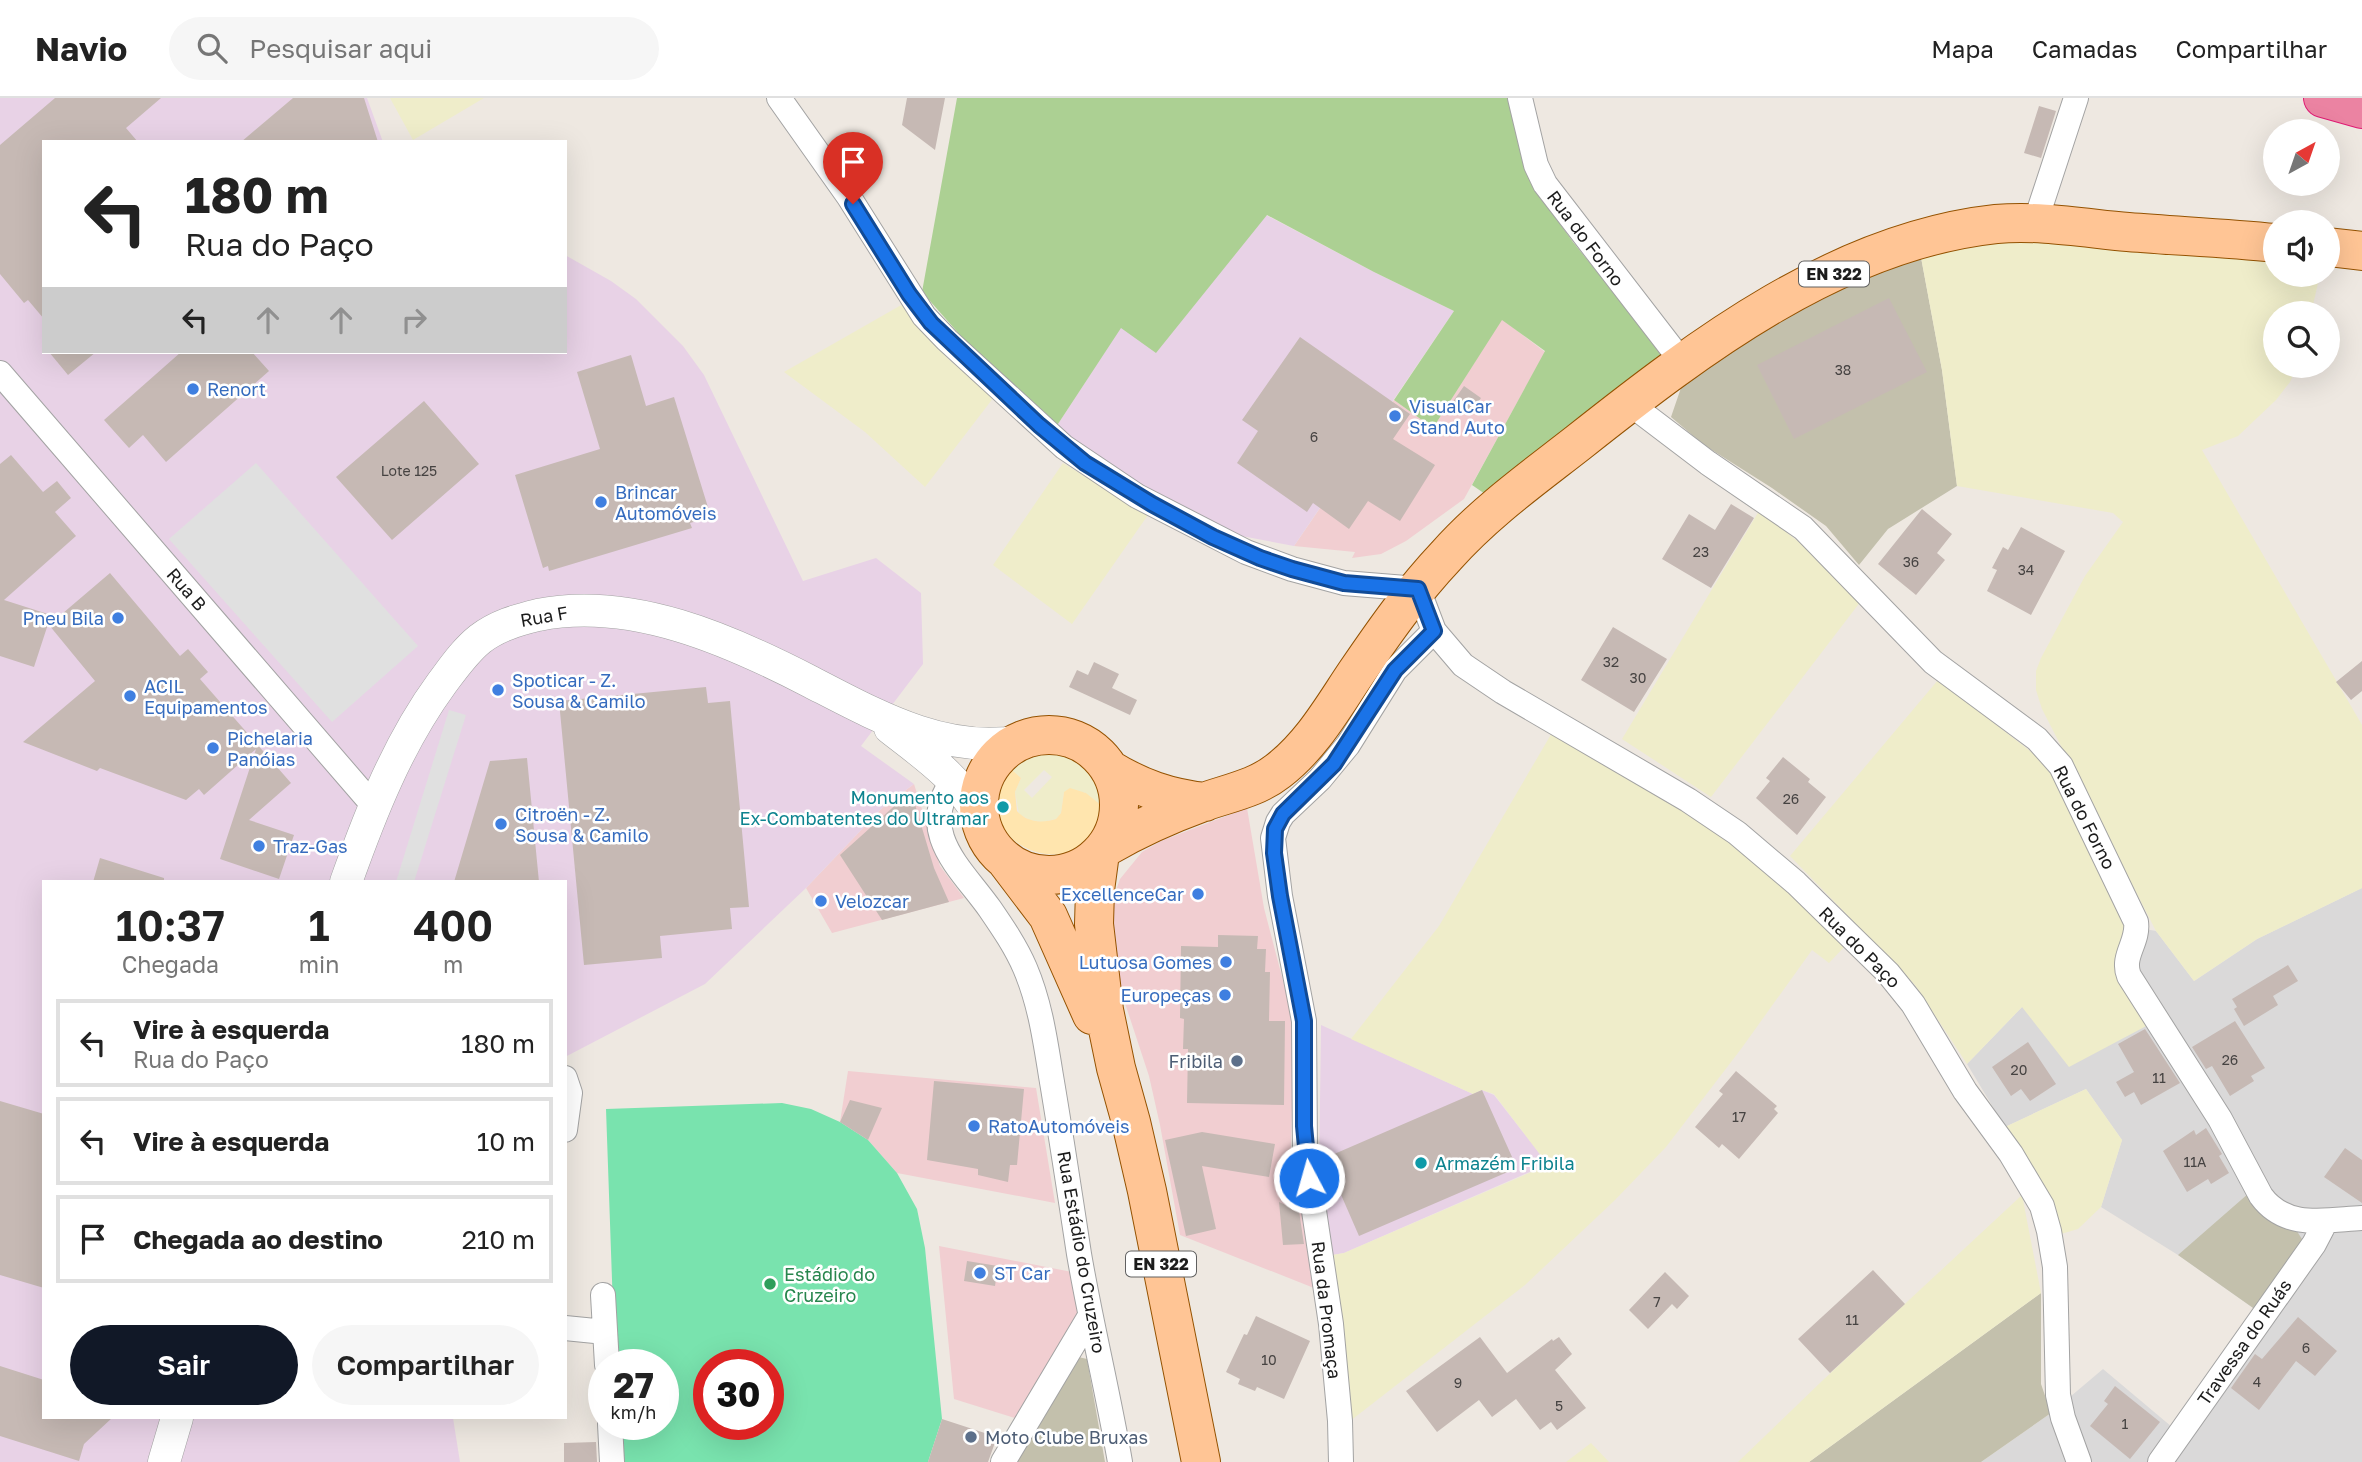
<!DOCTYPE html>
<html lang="pt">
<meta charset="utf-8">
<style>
body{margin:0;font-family:"Golos Text",sans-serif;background:#f6f6f6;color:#222;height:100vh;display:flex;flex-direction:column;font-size:26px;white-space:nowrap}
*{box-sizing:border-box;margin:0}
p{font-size:23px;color:#767676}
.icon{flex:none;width:38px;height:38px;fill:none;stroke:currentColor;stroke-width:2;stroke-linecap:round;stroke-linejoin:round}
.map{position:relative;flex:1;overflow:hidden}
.side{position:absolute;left:42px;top:782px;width:525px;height:539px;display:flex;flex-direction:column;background:#fff;border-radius:0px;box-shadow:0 7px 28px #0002}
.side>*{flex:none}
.guide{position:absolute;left:42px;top:42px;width:525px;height:214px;border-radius:0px;box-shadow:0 7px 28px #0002;background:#fff;color:#222;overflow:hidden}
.needle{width:46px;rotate:40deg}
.tools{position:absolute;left:2263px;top:21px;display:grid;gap:14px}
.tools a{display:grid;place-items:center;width:77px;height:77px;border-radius:50%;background:#fff;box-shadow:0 7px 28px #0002;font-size:35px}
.speed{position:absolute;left:588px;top:1251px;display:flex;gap:14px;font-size:35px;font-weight:700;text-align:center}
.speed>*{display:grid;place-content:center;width:91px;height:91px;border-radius:50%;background:#fff;box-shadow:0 7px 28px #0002;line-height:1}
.speed small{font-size:18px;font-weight:400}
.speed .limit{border:10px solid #d22;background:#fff;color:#111}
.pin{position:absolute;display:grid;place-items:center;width:60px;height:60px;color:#fff;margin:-72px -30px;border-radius:50% 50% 50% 0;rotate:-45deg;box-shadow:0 0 7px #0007}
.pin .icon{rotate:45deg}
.me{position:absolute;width:77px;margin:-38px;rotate:354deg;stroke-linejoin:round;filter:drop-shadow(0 0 5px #0008)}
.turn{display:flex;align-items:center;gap:24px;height:147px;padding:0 28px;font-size:32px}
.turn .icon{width:91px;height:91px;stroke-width:2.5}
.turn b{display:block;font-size:49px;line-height:60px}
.lanes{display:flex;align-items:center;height:66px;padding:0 28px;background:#0003;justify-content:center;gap:35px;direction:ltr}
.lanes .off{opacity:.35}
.eta{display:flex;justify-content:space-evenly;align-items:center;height:119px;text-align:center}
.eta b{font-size:42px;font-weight:600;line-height:49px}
.button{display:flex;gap:14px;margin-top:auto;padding:14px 28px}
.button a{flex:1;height:80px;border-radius:42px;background:#111827;color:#fff;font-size:28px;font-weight:600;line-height:80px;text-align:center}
.button a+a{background:#f6f6f6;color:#222}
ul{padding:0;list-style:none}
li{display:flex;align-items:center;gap:21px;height:88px;margin:0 14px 10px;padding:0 14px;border:4px solid #e0e0e0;border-radius:0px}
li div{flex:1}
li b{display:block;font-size:26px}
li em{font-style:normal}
header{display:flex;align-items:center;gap:42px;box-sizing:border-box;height:98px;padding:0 35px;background:#fff;border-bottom:2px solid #e0e0e0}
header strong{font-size:33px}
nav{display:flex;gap:38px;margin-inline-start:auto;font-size:24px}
.search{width:490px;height:63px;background:#f6f6f6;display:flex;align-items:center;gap:18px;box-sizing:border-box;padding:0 24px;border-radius:38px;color:#767676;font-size:26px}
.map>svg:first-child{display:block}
.residential{fill:#dad9d9}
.commercial{fill:#f1ced1}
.industrial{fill:#e8d2e6}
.construction{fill:#c3c0ac}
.farmland{fill:#efedca;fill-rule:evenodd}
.forest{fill:#acd093}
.sand{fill:#ffe5ae}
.pitch{fill:#79e3ae;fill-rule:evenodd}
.parking{fill:#e0e0e0}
.building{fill:#c6b9b4}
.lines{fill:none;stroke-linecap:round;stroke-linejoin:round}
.minor-casing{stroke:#a3a3a3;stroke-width:26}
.tertiary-casing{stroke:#a3a3a3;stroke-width:33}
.primary-casing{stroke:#945200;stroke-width:40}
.motorway-casing{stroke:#e01a74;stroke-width:40}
.minor{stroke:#fff;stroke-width:24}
.tertiary{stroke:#fff;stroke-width:32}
.primary{stroke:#ffc595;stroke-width:38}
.motorway{stroke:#eb83a2;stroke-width:38}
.route-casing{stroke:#114b97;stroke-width:18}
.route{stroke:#1a73e8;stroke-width:12}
.shop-dot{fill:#3f7fe0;stroke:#fff;stroke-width:2.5}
.culture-dot{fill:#0f9aa8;stroke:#fff;stroke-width:2.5}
.service-dot{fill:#5c6f8a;stroke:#fff;stroke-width:2.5}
.leisure-dot{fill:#2e9e5b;stroke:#fff;stroke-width:2.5}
.labels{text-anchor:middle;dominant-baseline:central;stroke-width:5;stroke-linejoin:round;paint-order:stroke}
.number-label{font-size:14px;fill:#464342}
.shield{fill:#fff;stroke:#606060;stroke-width:2}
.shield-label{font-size:16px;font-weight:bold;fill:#1c1c1c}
.street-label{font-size:18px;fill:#1c1c1c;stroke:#fff}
.shop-label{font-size:18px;fill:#366cbe;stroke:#fff;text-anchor:start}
.culture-label{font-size:18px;fill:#0d838f;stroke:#fff;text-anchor:end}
.service-label{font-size:18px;fill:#4e5e75;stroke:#fff;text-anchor:end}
.leisure-label{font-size:18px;fill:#27864d;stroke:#fff;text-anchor:start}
</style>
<header>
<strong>Navio</strong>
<div class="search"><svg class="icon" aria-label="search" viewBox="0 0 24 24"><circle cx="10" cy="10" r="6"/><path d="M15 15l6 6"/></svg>Pesquisar aqui</div>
<nav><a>Mapa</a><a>Camadas</a><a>Compartilhar</a></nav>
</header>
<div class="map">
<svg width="2362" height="1364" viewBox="0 0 2362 1364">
<rect width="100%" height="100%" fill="#eee8e1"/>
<path class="residential" d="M2362 790V1364H1981L2051 1315 2103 1271 2172 1329 2256 1212 2178 1157 2101 1109 2122 1042 2086 991 2005 1029 1967 966 2022 909 2128 828 2156 833 2194 883 2257 841Z"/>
<path class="commercial" d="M1502 221 1545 254 1464 401 1406 443 1381 456 1352 460 1355 454 1294 448 1394 302 1433 330Z
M914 686 940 768 964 800 832 835 806 790 883 709Z
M1247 710 1264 810 1294 925 1291 1049 1314 1190 1180 1137 1160 1027 1149 978 1119 887 1111 832 1114 798 1120 781 1142 754 1161 743Z
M848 973 1036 990 1055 1105 897 1075 868 1042 840 1024Z
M939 1148 1072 1174 1079 1218 1018 1321 954 1301Z"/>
<path class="industrial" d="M0 0H367L383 44H44V254H565V157L611 183 636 201 683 248 704 277 803 483 876 460 921 495 923 566 861 648 914 686 883 709 806 790 705 886 565 959V784H44V1320H453L460 1364H0Z
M1266 117 1374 174 1454 213 1294 448 1231 436 1127 380 1056 329 1121 229 1156 254Z
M1321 927 1473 996 1482 992 1494 997 1548 1066 1344 1155 1327 1158 1319 1080Z"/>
<path class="construction" d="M1920 154 1942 272 1957 388 1888 431 1859 467 1826 428 1772 390 1704 347 1671 319 1684 281 1779 218Z
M2249 1095 2295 1130 2305 1146 2256 1212 2178 1157Z
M2041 1195V1286L2051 1315 1981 1364H1809Z
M1074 1258 1087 1261 1105 1364H1012Z"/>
<path class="farmland" d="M390 0H484L413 42Z
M2013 143 2275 156V177H2320L2311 215H2275V268H2297L2290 284 2276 302 2238 338 2202 352 2362 627V790L2257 841 2194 883 2156 833 2042 611 2036 592V573L2041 560 2085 478 2123 424 2113 415 1957 388 1942 272 1920 154Z
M903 206 947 260 994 299 925 389 865 334 784 274Z
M1063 365 1148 417 1072 526 993 467Z
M1759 413 1813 455 1861 503 1711 699 1622 641Z
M1938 582 2047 666 2128 828 2150 926 2069 969 2022 909 1967 966 1915 887 1790 758Z
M1553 633 1693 711 1847 846 1829 865 1812 852 1741 951 1666 1049 1615 1102 1525 1187 1345 1327 1327 1158 1344 1155 1548 1067 1494 996 1482 992 1473 996 1351 941 1439 828Z
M1046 656 1063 657 1079 665 1091 677 1099 693 1101 707 1084 694H1064L1061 715 1056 721 1042 724 1030 722 1019 716 1015 694 1021 680 1012 672 1029 660ZM1044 672 1052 679 1032 700 1024 692Z
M2086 991 2122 1042 2101 1109 2078 1131 2054 1138 2005 1029Z
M2022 1097 2041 1195 1809 1364H1738L1822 1283Z
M1591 1345 1609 1364H1566Z"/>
<path class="forest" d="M957 0H1513L1535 91 1573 144 1664 257 1488 398 1472 387 1545 253 1502 222 1433 330 1394 302 1454 213 1374 174 1267 117 1156 255 1121 230 1056 329 991 272 922 194Z"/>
<path class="sand" d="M1012 672 1021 680 1015 694 1017 713C1028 725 1042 725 1056 721L1061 715 1064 694 1070 690 1086 695 1101 707C1096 797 954 751 1012 672Z"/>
<path class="pitch" d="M782 1005 811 1011 840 1024 868 1042 897 1075 917 1111 925 1150 942 1321 928 1364H621L619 1327 663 1326V1267H615L606 1011ZM709 1267H768V1326H709Z"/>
<path class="parking" d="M256 365 418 548 332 624 169 441Z
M449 612 466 617 414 784H396Z"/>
<path class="building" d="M55 0H161L126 30 138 44H44V221L28 202 24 205 0 176V47Z
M293 0H364L378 44H241Z
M907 0H945L935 52 902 27Z
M2039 8 2056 13 2041 60 2024 55Z
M1889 200 1927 274 1794 341 1757 267Z
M1300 239 1410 316 1393 341 1435 367 1400 423 1368 403 1349 431 1313 405 1307 414 1237 365 1258 333 1242 322Z
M49 254H96L68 277Z
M181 254H252L269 273 166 364 143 337 129 350 104 322Z
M631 257 646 308 674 299 711 419 690 425 692 430 549 473 548 468 543 470 515 377 600 351 577 274Z
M1464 288 1481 300 1469 317 1452 305Z
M424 303 479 366 392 442 336 379Z
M11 357 43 394 57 383 71 400 55 414 76 438 4 502 51 517 34 569 0 558V366Z
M1731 406 1754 420 1711 490 1662 461 1689 416 1715 432Z
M1922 411 1952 436 1937 455 1945 462 1916 497 1878 466Z
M2021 429 2065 453 2031 517 1987 493 1997 472 1992 470 2003 449 2008 452Z
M110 475 180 558 188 551 208 574 200 581 291 685 249 722 294 737 279 781 220 761 256 651 204 697 199 691 186 702 100 670 97 673 23 644 95 583 49 527Z
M1613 529 1667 561 1634 614 1581 582Z
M2362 563V593L2351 602 2336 584Z
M1094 564 1119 576 1112 590 1137 602 1130 617 1069 589 1077 572 1088 577Z
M706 589 708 605 730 603 749 809 730 810 732 831 660 838 662 860 584 867 559 603Z
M1783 659 1810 681 1808 684 1826 699 1797 737 1756 700 1770 683 1766 680Z
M527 660 539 784H454L490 663Z
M911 693 934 770 949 804 882 822 840 757Z
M100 760 164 780V784H93Z
M1218 837 1258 838 1257 851H1266L1265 874H1270L1269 923H1285L1284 1007 1187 1005 1188 951H1183L1184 921 1180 920 1181 848 1218 849Z
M2288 867 2298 883 2273 898 2278 907 2244 928 2234 911 2237 909 2232 901Z
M2235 923 2265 970 2251 978 2254 983 2230 998 2212 968 2206 971 2192 949Z
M2145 931 2180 985 2141 1007 2134 994 2125 999 2116 984 2134 974 2118 946Z
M2028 944 2056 986 2030 1003 2021 991 2011 998 1992 969Z
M1736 973 1777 1008 1774 1011 1778 1015 1739 1061 1722 1046 1719 1050 1695 1029 1723 996 1719 993Z
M934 983 1024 991 1017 1067H1010L1008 1084 978 1077V1071L927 1062Z
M1482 992 1517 1070 1359 1138 1325 1060Z
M850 1002 882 1010 868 1042 840 1024Z
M0 1003 44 1016V1190L0 1177Z
M2206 1030 2222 1056 2219 1058 2229 1075 2211 1086 2208 1081 2187 1094 2163 1053 2194 1032 2196 1037Z
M1202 1034 1275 1046 1269 1079 1202 1068 1216 1131 1186 1138 1165 1042Z
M2345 1050 2362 1062V1105L2324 1079Z
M1279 1104 1299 1113 1304 1146 1283 1147Z
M967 1163 998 1168 995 1188 964 1183Z
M1873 1172 1905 1206 1830 1275 1798 1241Z
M1665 1174 1689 1198 1677 1211 1672 1206 1648 1231 1629 1212Z
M1256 1218 1310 1243 1284 1301 1257 1289 1255 1293 1238 1286 1240 1281 1226 1274 1244 1236 1247 1237Z
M2298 1219 2337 1253 2315 1278 2296 1263 2259 1312 2231 1290 2255 1256 2262 1261Z
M1480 1239 1507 1275 1552 1241 1553 1243 1559 1239 1572 1256 1555 1272 1586 1310 1557 1332 1551 1324 1540 1332 1516 1301 1492 1319 1479 1302 1437 1334 1406 1293Z
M0 1268 44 1282V1320H112L84 1346 79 1363 0 1338Z
M2115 1288 2160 1324 2130 1361 2090 1328 2108 1306 2104 1303Z
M942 1321 997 1339 988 1364H928Z
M596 1344 597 1364H564V1345Z"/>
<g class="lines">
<defs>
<path id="minor" d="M779 0 849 99 924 218 947 242 1064 349 1137 398 1246 454 1292 471 1344 485 1418 491 1434 533 1463 567 1503 594 1688 702 1737 735 1796 785 1888 875 1913 906 1965 993 2011 1056 2042 1108 2049 1133 2055 1169 2058 1297 2063 1320 2079 1364
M1520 0 1536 67 1545 86 1683 265
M2035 125 2076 0
M0 275 373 707
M1629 305 1708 365 1803 430 1933 564 2037 641 2061 668 2136 824C2139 844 2121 858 2129 878L2220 1021 2261 1098C2286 1132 2325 1122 2362 1120
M953 682C916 735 961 770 990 811 1003 830 1016 849 1025 870 1040 905 1045 941 1051 978 1061 1037 1070 1097 1079 1156 1091 1226 1108 1294 1120 1364
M565 980 570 995 565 1032
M603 1197 607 1267
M565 1230 605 1234
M610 1326 612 1364
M1003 1364 1090 1218
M1341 1364 1340 1323 1331 1226 1305 1053 1304 923 1280 798 1273 740 1278 724 1283 716 1320 681 1348 647 1395 572 1434 533
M2160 1364 2314 1146 2326 1123"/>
<path id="tertiary" d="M890 630C923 656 959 680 979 718
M346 784C371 714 398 645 442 585 454 569 465 553 480 541 497 528 517 522 538 517 631 498 730 542 811 584 875 617 945 657 1020 643
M164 1364 177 1320"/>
<path id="primary" d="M2328 149 2362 153
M979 707a70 70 0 1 1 140 0a70 70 0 1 1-140 0Z
M1109 671C1140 690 1169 700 1205 704
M1106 749C1137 731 1168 717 1201 705 1228 695 1255 691 1278 673 1312 647 1333 609 1356 575 1384 534 1412 494 1446 458 1485 414 1533 380 1579 344 1699 249 1838 143 1996 126 2039 122 2084 130 2128 134 2177 138 2226 140 2275 145
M1100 755 1095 792 1094 826 1104 912 1116 970 1131 1024 1147 1093 1201 1364
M1007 764 1048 818 1092 917"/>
<path id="motorway" d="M2323 0 2362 11"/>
</defs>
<use href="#minor" class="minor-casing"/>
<use href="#tertiary" class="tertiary-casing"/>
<use href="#primary" class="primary-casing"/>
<use href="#motorway" class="motorway-casing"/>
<use href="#minor" class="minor"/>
<use href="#tertiary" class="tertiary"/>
<use href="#primary" class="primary"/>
<use href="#motorway" class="motorway"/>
</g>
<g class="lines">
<defs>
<path id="route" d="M853 106 909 196 931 225 1039 327 1085 365 1152 406 1213 439 1260 460 1292 471 1344 485 1418 491 1434 533 1395 572 1334 666 1283 716 1275 731 1274 755 1280 798 1304 923V1028L1309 1080"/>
</defs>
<use href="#route" class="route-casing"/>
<use href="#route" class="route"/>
</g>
<g class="shop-dot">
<circle cx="193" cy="291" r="7"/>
<circle cx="1395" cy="318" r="7"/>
<circle cx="601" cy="404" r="7"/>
<circle cx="118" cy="520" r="7"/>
<circle cx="498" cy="592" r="7"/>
<circle cx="130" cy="598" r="7"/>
<circle cx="213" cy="650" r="7"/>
<circle cx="501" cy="726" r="7"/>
<circle cx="259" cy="748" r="7"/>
<circle cx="1198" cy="796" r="7"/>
<circle cx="821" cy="803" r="7"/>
<circle cx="1226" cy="864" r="7"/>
<circle cx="1225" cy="897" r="7"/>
<circle cx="974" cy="1028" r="7"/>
<circle cx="980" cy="1175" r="7"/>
</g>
<g class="culture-dot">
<circle cx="1003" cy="709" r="7"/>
<circle cx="1421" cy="1065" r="7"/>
</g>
<g class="service-dot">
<circle cx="1237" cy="963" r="7"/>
<circle cx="971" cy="1339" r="7"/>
</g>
<circle class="leisure-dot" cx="770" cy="1186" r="7"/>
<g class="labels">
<g class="number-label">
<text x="1843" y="271">38</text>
<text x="1314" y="338">6</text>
<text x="409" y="372">Lote 125</text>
<text x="1701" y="453">23</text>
<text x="1911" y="463">36</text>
<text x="2026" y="471">34</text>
<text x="1611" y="563">32</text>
<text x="1638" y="579">30</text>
<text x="1791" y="700">26</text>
<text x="2230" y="961">26</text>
<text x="2019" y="971">20</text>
<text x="2159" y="979">11</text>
<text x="1739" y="1018">17</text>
<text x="2195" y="1063">11A</text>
<text x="1657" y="1203">7</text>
<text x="1852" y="1221">11</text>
<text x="2306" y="1249">6</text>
<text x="1269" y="1261">10</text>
<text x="2257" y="1283">4</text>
<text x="1458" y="1284">9</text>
<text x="1559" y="1307">5</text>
<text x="2125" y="1325">1</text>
</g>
<g class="shield">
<rect x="1799" y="163.5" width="70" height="25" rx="5"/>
<rect x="1126" y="1153.5" width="70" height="25" rx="5"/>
</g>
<g class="shield-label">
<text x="1834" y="176">EN 322</text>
<text x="1161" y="1166">EN 322</text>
</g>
<g class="street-label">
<text transform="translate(1586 140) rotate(53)">Rua do Forno</text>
<text transform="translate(187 491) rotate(49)">Rua B</text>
<text transform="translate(544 518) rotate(-10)">Rua F</text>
<text transform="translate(2085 719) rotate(63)">Rua do Forno</text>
<text transform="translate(1860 849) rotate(45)">Rua do Paço</text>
<text transform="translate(1082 1154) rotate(80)">Rua Estádio do Cruzeiro</text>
<text transform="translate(1327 1212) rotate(83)">Rua da Promaça</text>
<text transform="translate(2244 1244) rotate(-55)">Travessa do Ruás</text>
</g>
<g class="shop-label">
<text x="207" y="291">Renort</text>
<text x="1409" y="308">VisualCar<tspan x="1409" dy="21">Stand Auto</tspan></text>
<text x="615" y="394">Brincar<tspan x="615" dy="21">Automóveis</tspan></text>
<text x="104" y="520" text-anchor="end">Pneu Bila</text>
<text x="512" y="582">Spoticar - Z.<tspan x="512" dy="21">Sousa &amp; Camilo</tspan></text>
<text x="144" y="588">ACIL<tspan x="144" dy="21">Equipamentos</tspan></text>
<text x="227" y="640">Pichelaria<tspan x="227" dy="21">Panóias</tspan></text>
<text x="515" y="716">Citroën - Z.<tspan x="515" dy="21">Sousa &amp; Camilo</tspan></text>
<text x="273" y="748">Traz-Gas</text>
<text x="1184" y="796" text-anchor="end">ExcellenceCar</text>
<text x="835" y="803">Velozcar</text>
<text x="1212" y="864" text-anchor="end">Lutuosa Gomes</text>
<text x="1211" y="897" text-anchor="end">Europeças</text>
<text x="988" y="1028">RatoAutomóveis</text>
<text x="994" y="1175">ST Car</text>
</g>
<g class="culture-label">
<text x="989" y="699">Monumento aos<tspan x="989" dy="21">Ex-Combatentes do Ultramar</tspan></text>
<text x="1435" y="1065" text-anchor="start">Armazém Fribila</text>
</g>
<g class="service-label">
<text x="1223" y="963">Fribila</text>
<text x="985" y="1339" text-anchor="start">Moto Clube Bruxas</text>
</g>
<g class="leisure-label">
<text x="784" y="1176">Estádio do<tspan x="784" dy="21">Cruzeiro</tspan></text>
</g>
</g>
</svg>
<div class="tools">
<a><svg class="needle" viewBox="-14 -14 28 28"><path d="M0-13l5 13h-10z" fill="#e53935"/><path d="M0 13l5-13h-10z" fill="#767676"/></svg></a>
<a><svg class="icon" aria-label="sound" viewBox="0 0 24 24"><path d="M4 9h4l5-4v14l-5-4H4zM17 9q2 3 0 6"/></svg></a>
<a><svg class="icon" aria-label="search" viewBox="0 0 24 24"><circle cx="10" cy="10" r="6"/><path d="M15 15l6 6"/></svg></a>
</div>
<div class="speed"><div>27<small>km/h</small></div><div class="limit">30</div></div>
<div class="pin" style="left:853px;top:106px;background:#d93025"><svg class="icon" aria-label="arrive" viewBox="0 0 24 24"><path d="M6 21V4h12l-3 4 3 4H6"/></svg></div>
<svg class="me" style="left:1309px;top:1080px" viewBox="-20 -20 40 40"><circle r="17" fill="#1a73e8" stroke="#fff" stroke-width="3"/><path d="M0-11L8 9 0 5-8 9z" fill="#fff"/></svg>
<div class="guide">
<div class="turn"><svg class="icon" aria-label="left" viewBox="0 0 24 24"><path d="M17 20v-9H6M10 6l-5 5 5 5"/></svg><div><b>180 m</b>Rua do Paço</div></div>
<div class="lanes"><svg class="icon" aria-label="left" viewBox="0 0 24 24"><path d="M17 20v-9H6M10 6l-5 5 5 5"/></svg><svg class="icon off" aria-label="ahead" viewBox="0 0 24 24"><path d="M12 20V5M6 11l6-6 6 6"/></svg><svg class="icon off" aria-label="ahead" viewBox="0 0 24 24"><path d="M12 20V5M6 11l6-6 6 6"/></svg><svg class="icon off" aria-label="right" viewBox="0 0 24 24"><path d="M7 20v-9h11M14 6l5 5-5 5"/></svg></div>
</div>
<section class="side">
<div class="eta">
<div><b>10:37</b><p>Chegada</p></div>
<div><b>1</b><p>min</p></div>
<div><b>400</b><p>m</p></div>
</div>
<ul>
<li><svg class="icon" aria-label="left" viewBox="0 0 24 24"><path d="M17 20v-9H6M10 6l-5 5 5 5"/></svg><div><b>Vire à esquerda</b><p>Rua do Paço</p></div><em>180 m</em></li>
<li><svg class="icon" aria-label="left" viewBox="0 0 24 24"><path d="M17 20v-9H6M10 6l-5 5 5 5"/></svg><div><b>Vire à esquerda</b></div><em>10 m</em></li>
<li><svg class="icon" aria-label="arrive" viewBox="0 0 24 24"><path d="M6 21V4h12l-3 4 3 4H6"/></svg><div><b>Chegada ao destino</b></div><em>210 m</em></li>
</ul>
<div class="button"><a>Sair</a><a>Compartilhar</a></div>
</section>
</div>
